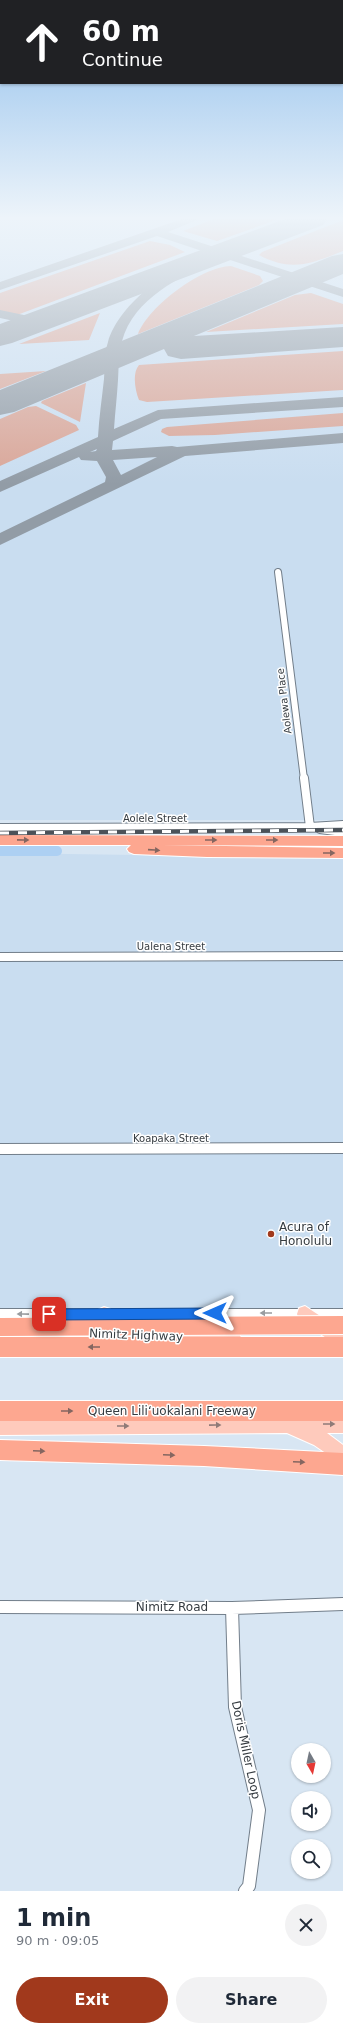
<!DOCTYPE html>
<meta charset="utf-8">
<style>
body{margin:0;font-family:"DejaVu Sans",sans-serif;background:#f2f2f3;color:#1f2937;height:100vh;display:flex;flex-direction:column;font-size:15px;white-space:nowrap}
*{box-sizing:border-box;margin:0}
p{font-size:13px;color:#747a83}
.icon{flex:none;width:22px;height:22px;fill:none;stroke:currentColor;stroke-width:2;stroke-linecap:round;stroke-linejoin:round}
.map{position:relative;height:1891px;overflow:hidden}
.drawer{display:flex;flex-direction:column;background:#fff;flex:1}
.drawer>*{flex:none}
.top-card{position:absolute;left:0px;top:0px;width:343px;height:84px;box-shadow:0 1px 3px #0004;background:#202124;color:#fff;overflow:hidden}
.needle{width:26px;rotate:171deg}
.controls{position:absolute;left:291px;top:1743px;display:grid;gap:8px}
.controls a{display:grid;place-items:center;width:40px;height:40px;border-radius:50%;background:#fff;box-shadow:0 1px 3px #0004;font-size:20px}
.pin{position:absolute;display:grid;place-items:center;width:34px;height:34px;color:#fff;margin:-17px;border-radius:8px;box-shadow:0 2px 6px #0006}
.me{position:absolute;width:44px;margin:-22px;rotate:270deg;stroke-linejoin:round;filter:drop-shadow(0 0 3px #0008)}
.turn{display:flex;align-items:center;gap:14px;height:84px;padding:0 16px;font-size:18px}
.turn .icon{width:52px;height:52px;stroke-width:2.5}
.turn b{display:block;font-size:28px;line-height:34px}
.round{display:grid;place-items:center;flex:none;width:42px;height:42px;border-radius:21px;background:#f2f2f3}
.overview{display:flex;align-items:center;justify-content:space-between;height:68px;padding:0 16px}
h1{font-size:24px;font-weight:700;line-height:30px}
.button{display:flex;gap:8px;margin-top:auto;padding:8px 16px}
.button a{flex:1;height:46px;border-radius:24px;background:#a1391c;color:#fff;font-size:16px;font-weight:700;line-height:46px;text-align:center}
.button a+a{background:#f2f2f3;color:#1f2937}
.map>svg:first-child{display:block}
.built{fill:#c9ddf0}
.green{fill:#d9a597}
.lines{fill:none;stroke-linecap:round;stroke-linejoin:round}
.canal{stroke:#add0f3;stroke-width:10}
.taxiway{fill:#929ca6;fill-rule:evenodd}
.runway{fill:#929ca6;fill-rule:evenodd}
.street-far3-casing{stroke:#727e8a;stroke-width:8}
.street-far2-casing{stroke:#727e8a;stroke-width:10}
.street-far1-casing{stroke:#727e8a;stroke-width:12}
.street-casing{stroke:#727e8a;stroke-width:14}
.primary-casing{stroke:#fff;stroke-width:2}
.highway-casing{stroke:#fff;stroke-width:2}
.street-far3{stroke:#fff;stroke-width:6}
.street-far2{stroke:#fff;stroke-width:8}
.street-far1{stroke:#fff;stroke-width:10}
.street{stroke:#fff;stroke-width:12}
.primary{fill:#fecabc;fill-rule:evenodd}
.highway{fill:#fda790;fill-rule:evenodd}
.rail-casing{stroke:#4b5259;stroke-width:4.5}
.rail{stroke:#fff;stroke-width:3;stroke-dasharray:9;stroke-linecap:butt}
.highway-bridge-casing{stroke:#fff;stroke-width:20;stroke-linecap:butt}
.highway-bridge{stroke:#fda790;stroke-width:18}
.oneway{fill:#856660}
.oneway2{fill:#9a9da0}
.oneway3{fill:#8f7b78}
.route{fill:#1a73e8;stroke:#114b97}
.poi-dot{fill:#a1391c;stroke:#fff;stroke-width:1.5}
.labels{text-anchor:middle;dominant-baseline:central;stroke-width:3;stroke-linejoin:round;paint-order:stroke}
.street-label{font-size:10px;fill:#353b40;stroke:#fff}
.near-poi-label{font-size:12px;fill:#353b40;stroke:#fff;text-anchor:start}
.near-street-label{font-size:12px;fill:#353b40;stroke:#fff}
</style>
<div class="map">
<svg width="343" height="1891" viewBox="0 0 343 1891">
<rect width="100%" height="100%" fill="#d8e6f3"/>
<path class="built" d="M0 219H343V820H0Z
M0 853 343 858V1330L0 1326Z"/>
<path class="green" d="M214 219H279L217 241 183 231Z
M343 220V251C311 264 291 272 259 255L262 252Z
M150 241 170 245 185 252 17 315 0 312V293Z
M231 266 260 276 263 281 259 285 138 334C149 306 201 267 231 266Z
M311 293 343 304V324L206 332 295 295Z
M100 313 89 340 19 344Z
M343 351V390L147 402 139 400C135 390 132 373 139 365Z
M46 371 0 389V374Z
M86 383 80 422 41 403 42 401Z
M36 406 76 425 79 430 0 466V419L28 407Z
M343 413V426L215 435 169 436 161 432 162 429 167 427Z"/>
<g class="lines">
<path class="canal" d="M0 851H57"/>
<path class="taxiway" d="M182 219H199L168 232 343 289V297L218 256 217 260C180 277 134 298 122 341 118 353 119 367 118 380 117 397 115 413 114 429L158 410 343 397V407L161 419 113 441 112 450 172 446 177 447 343 433V443L185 456 0 545V533L105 482 106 477 97 461 81 460 79 457 0 492V481L98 437C99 417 102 398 104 379 105 366 104 354 108 342 119 303 173 264 211 254L157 236 0 290V282ZM97 449 96 451 90 452ZM157 457 121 475 113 460Z
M0 310 43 319 45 322 43 325 38 326 0 318Z"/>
<path class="runway" d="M285 219H327L323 225 12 343 0 346V324Z
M343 254V274L194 336 343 327V347L181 359 168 356 164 349 14 412 0 415V390L332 256Z"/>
<defs>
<path id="street-far3" d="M278 572 304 779"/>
<path id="street-far2" d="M304 778 310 827
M0 828 310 827 343 825
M320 829 343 832
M0 957 343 956"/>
<path id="street-far1" d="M0 1149 343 1148
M0 1314H343"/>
<path id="street" d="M0 1607 232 1608 343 1604
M232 1608 235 1707 259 1810 249 1886 245 1891"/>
<path id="primary" d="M305 1306 343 1331V1349L299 1320 297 1314 299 1308Z
M104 1307 110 1309 112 1315 110 1321 84 1334 78 1332 76 1326 78 1320Z
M139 1327 233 1330 239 1332 241 1338 239 1344 233 1346 139 1343 133 1341 131 1335 133 1329Z
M343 1415V1433H327L343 1445V1465L314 1445 287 1433 0 1435V1417Z"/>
<path id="highway" d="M0 835 343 836V846L161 845 343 848V858L207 857 134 854 129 852 127 849 131 845H0Z
M0 1337H343V1357H0Z
M0 1401H343V1421H0Z
M0 1440 204 1446 343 1453V1475L204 1466 0 1460Z"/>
</defs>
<use href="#street-far3" class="street-far3-casing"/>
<use href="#street-far2" class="street-far2-casing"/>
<use href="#street-far1" class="street-far1-casing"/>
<use href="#street" class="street-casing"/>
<use href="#primary" class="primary-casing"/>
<use href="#highway" class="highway-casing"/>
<use href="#street-far3" class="street-far3"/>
<use href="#street-far2" class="street-far2"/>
<use href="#street-far1" class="street-far1"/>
<use href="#street" class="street"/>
<use href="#primary" class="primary"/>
<use href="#highway" class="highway"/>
<defs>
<path id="rail" d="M0 833 343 830"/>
</defs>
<use href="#rail" class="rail-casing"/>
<use href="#rail" class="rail"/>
<defs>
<path id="highway-bridge" d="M0 1327 343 1325"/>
</defs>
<use href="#highway-bridge" class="highway-bridge-casing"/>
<use href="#highway-bridge" class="highway-bridge"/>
</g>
<defs><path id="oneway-solid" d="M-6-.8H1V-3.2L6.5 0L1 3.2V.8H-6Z"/></defs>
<g class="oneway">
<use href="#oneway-solid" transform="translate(23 840) rotate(1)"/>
<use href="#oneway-solid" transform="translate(211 840)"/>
<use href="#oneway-solid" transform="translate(272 840)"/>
<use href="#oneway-solid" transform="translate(154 850) rotate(4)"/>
<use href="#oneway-solid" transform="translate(329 853)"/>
<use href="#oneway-solid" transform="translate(94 1347) rotate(-180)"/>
<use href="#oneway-solid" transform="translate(67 1411)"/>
<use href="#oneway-solid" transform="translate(39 1451) rotate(2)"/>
<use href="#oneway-solid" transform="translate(169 1455) rotate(2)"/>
<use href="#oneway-solid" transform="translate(299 1462) rotate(3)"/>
</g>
<g class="oneway2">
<use href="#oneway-solid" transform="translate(266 1313) rotate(-180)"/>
<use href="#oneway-solid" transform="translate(23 1314) rotate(-179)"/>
</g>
<g class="oneway3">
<use href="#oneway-solid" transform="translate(329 1424)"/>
<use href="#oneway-solid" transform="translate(215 1425) rotate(-1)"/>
<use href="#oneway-solid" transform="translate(123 1426)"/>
</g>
<linearGradient id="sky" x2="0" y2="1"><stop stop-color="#90bfec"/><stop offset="0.45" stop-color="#edf4fa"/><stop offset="1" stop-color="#edf4fa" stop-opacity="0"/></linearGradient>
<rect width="343" height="484" fill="url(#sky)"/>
<path class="route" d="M215 1308 219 1309 221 1313 219 1317 215 1319 49 1320 45 1318 43 1314 45 1310 49 1309Z"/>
<circle class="poi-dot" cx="271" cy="1234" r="4"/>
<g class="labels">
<g class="street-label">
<text transform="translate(284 701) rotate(-97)">Aolewa Place</text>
<text x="155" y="818">Aolele Street</text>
<text x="171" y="946">Ualena Street</text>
<text x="171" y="1138">Koapaka Street</text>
</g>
<g class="near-poi-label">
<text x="279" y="1227">Acura of<tspan x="279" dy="14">Honolulu</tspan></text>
</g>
<g class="near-street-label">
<text transform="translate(136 1335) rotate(2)">Nimitz Highway</text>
<text x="172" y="1411">Queen Liliʻuokalani Freeway</text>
<text x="172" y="1607">Nimitz Road</text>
<text transform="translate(246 1750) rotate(78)">Doris Miller Loop</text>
</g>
</g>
</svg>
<div class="controls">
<a><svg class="needle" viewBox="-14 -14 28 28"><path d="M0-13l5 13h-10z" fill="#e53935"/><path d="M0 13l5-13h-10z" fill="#747a83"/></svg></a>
<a><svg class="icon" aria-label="sound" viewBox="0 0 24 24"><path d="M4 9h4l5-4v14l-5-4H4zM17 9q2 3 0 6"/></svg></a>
<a><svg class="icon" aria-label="search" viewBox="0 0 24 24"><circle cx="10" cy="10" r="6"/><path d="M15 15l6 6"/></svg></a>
</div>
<div class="pin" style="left:49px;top:1314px;background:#d93025"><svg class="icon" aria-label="arrive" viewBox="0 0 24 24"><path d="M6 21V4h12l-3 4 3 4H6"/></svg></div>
<svg class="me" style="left:215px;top:1313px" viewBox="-20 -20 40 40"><path d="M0-17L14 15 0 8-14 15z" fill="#1a73e8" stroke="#fff" stroke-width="4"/></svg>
<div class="top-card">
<div class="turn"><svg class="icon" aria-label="ahead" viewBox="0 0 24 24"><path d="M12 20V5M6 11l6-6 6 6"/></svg><div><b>60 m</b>Continue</div></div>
</div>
</div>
<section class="drawer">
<div class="overview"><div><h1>1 min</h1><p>90 m · 09:05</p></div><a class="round"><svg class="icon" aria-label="close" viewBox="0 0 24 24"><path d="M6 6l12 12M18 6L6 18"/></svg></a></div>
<div class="button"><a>Exit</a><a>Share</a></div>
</section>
